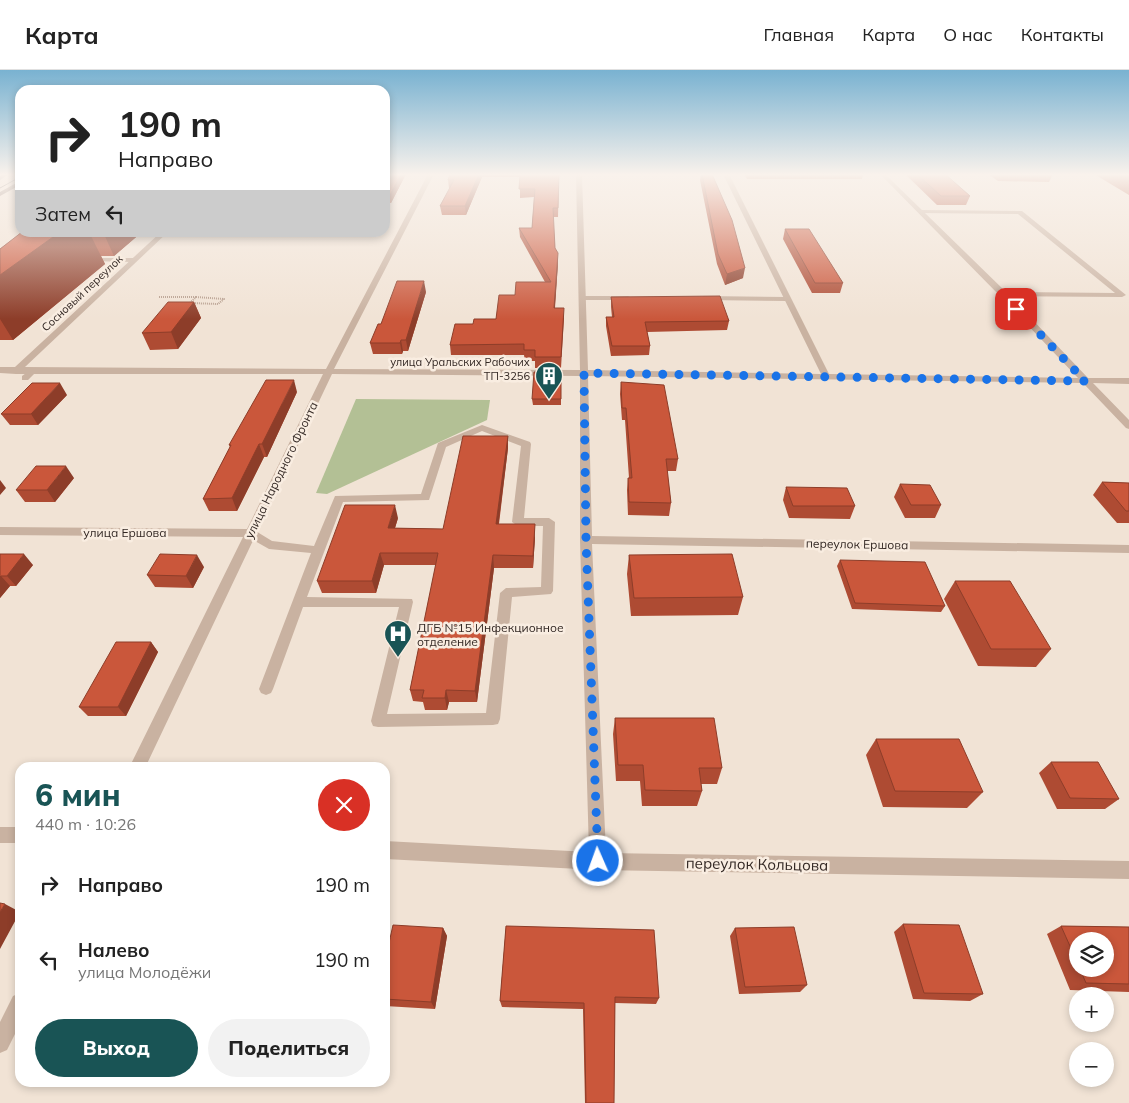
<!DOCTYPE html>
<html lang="ru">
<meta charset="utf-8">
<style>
body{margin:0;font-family:Mulish,sans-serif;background:#f2f2f2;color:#222;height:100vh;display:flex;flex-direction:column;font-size:19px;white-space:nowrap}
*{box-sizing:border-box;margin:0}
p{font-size:16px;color:#767676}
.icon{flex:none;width:28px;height:28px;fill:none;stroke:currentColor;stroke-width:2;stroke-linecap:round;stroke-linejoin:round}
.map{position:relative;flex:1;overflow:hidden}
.drawer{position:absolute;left:15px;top:692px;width:375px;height:325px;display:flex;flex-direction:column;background:#fff;border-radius:15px;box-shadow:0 2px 8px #0003}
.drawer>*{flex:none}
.hud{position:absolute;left:15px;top:15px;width:375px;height:152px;border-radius:15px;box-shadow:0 2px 8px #0003;background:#fff;color:#222;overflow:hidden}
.buttons{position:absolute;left:1069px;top:862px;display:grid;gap:10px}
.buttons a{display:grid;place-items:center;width:45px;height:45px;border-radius:50%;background:#fff;box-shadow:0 2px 8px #0003;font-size:25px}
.pin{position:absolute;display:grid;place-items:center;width:42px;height:42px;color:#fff;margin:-21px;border-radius:10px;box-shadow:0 2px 8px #0006}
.me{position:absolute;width:55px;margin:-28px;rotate:358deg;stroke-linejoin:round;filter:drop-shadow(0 0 4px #0008)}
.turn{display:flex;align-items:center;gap:18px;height:105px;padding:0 20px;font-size:22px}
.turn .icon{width:65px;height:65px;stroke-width:2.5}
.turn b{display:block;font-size:35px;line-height:42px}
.then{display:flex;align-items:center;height:48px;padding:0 20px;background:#0003;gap:10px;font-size:19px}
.round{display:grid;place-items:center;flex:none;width:52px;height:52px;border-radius:26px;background:#f2f2f2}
.head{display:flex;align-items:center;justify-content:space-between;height:85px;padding:0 20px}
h1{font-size:30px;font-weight:800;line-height:38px;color:#195455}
.button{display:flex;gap:10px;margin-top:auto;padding:10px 20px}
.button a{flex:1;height:58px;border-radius:30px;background:#195455;color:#fff;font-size:20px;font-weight:800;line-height:58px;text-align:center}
.button a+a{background:#f2f2f2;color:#222}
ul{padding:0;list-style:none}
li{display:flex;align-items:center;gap:15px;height:75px;padding:0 20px}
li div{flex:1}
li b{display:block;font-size:19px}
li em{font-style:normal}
header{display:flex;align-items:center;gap:30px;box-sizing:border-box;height:70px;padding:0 25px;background:#fff;border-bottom:1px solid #e0e0e0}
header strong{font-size:24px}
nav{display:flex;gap:28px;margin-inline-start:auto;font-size:18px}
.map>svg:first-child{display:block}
.green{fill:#b3c095}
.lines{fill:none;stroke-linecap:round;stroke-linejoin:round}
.path{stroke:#b59c8c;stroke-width:2;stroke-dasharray:1 1;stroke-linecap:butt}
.service{fill:#c9b2a1;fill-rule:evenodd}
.minor{fill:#c9b2a1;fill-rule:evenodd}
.primary{fill:#765e55;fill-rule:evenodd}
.tram{stroke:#332824;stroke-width:1}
.wall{fill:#ae4b33;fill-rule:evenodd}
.shaded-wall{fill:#8d3d29}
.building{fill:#ca573b;stroke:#8d3d29}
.route{stroke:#1a73e8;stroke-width:9;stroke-dasharray:0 16.2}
.labels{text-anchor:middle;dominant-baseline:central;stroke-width:5;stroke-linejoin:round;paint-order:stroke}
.far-street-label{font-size:11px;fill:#332824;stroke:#f9ede1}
.far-poi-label{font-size:11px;fill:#332824;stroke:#f9ede1;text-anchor:end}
.street-label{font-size:12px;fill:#332824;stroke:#f9ede1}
.poi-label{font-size:12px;fill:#332824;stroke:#f9ede1;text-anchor:start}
.near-street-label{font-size:15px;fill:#332824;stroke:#f9ede1}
</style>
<header>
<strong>Карта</strong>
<nav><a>Главная</a><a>Карта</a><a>О нас</a><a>Контакты</a></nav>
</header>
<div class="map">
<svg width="1129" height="1033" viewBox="0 0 1129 1033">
<rect width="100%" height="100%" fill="#f1e3d5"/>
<path class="green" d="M356 329 490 330 487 350 327 424 316 423Z"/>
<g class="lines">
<path class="path" d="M159 227H196
M196 227 224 229 218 234 190 233Z"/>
<path class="service" d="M918 140 1022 141 1126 225 1122 227 1000 226 999 224 1003 222 1115 223 1018 144 920 143Z
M84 188H134L137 190 134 192 86 191 84 190Z
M580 226H628L632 228 628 230H583L579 228Z
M703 226 787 227 791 229 787 231 706 230H703Z
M33 298 37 301 28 310H22V306Z
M482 355 530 372 531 374 524 448H549L555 452 553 521 551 524 512 527 500 649 498 654 493 655 378 657 373 656 371 651 399 537H303L273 619 271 623 266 625 261 623 259 619 311 483 269 479 246 466 244 463 246 460H254L272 471 314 476 335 426 421 424 438 373ZM482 361 521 376 512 452 518 456H543L541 517 506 518 500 523 486 643 387 644 413 532 412 529 307 527 343 432 429 430 446 377Z"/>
<path class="minor" d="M428 104H434L334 299 580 300 576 104H582L588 300 821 304 723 104H729L829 304 1078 308 1000 226 880 104H885L1006 222 1088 308H1129V314L1093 313 1129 350V359L1126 358 1083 313 588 306 592 466 1129 475V483L592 474 606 783 1129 791V809L598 800 385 789V771L589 782 580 470V306L332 304 145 698H129L243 467 0 465V457L247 459 323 304H16L0 303V297H15L161 162H168L25 297 326 299Z
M0 757H20V773H0Z
M20 923V954L7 980 0 983V952L13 926Z"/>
<path class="primary" d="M2 104H9L0 110V106Z
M20 111V115L0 126V122Z"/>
<path class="tram" d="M0 118 20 107"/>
</g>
<path class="wall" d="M385 104H406L391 133H385Z
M450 104H559L558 147H553L555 178 558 193 555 238 564 248 561 298H535V291H525L524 285H451L450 275 473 254 496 249 515 225 545 212 520 167 519 158H532L534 127 520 128V107H482L466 145H442L440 136 450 118H449L448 110Z
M701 104H712L743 208 725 215 717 194 700 110Z
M744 104H863L862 109H747Z
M905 104H945L970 126 966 135H937Z
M988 104H1053L1049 112 998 111Z
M1094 104H1129V125Z
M785 159 843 213 840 223H812L783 169Z
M22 162H142L114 186H101L105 194 13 270H0V179Z
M426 222 408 281H403L402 284H373L370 273 381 254Z
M611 227 729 251 727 260 647 262 650 276 649 285 611 286 606 256V247H612L611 237Z
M194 232 201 248 178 279 150 280 142 263Z
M561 302V335H533L532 329Z
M621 312 678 389 676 401H667L671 433 669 446 628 445 627 420 628 408H629L625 350H622L620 324Z
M297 322 267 387H264L237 441H209L203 429 230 377 229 375Z
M67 325 38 355H10L1 344Z
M508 366V378L499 454 535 467 533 498H494L477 632H449L447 640H425L423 632 413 631 410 620 436 495H384L376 523H322L317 511 398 448 395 458 443 459Z
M74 408 55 432H25L16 420Z
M1102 412 1129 413V453H1117L1093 425Z
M900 414 941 435 935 448H905L894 427Z
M786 417 855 436 850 449 789 448 783 430Z
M0 484 33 495 16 516H10L0 528Z
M629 485 743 527 738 545 631 546 627 504Z
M840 490 945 536 941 542 852 539 837 496Z
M204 497 193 518 155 517 147 505Z
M955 511 1051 579 1036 597 978 596 944 529Z
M151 572 158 582 126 646H88L79 637Z
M615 648 722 698 717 714H701L702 721 697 736H642L640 711H616L613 664Z
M876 669 983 722 967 738 883 737 866 685Z
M1051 692 1119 729 1105 739H1057L1039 703Z
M903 854 983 924 970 931 913 929 894 862Z
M506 856 659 928 656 934 615 933 614 1033H585L583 939 502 937 500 931Z
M1061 856 1129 857V922L1070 920 1047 864ZM1078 871 1105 899H1078Z
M443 858 447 866 435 939 385 936V891Z
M735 858 807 915 800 922 739 924 730 866Z"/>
<path class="shaded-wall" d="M401 104H406L391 133 390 125Z
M479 104H482V107L466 145 465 136Z
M60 162H89L105 194 13 270 0 249V205Z
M103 162H142L114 186Z
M558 183V193L554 248V238Z
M745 198 743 208 725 215 727 204Z
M424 211 426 222 408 281 406 270Z
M194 232 201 248 178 279 171 262Z
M401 270 403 281 402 284 400 273Z
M294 310 297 322 267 387 262 374Z
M60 313 67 325 38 355 31 344Z
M508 366V378L497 466 496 454Z
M259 374 264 387 237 441 232 428Z
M66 396 74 408 55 432 47 420Z
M0 410 6 418 0 425Z
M395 435 398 448 391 471 388 458Z
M535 454V467L533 498V486Z
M380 483 384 495 376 523 372 511Z
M24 484 33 495 16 516 7 506Z
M197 485 204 497 193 518 186 506Z
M493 485 494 498 477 632 475 621Z
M1 506 10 516 0 528V507Z
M151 572 158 582 126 646 118 637Z
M446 620 449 632 447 640 445 628Z
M5 834 20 842 0 879V842Z
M443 858 447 866 435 939 431 932Z"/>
<path class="building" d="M385 104H401L390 125H385Z
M450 104H479L465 136H440L454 110H448Z
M520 104H559L558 138H553L555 178 558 183 554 238H564L561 287H535V280H524V274L450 275 455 254H473L474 249H496L499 225H515L516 212H551L519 158H532L535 119H519Z
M702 104H712L732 150 745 198 727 204 718 184Z
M917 104H945L970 126H941Z
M785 159H809L843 213H815Z
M22 162H60L0 205V179Z
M397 211H424L406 270H401L400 273H370L378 254H381Z
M720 226 729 251 645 252 650 276H612L606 247H614L611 227Z
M168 232H194L171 262 142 263Z
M534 302H561V329H532Z
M266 310H294L262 374H259L232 428 203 429 231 375H229Z
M621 312 664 315 678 389H666L671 433 629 432 628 408H632L626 338H622Z
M32 313H60L31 344H1Z
M463 366H508L496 454H535L533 486 493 485 475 621 446 620 445 628H422L424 620H410L438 483H380L372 511H317L345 435H395L388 458 443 459Z
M36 396H66L47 420H16Z
M1102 412 1129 413V441H1126Z
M900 414 930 415 941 435H911Z
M786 417 847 418 855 436H793Z
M0 484H24L7 506H1L0 507Z
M160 484 197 485 186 506 147 505Z
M732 484 743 527 634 528 629 485Z
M840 490 925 492 945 536 855 533Z
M955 511H1010L1051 579H991Z
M116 572H151L118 637H79Z
M615 648H714L722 698H699L702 721 645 720 643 695H618Z
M876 669H959L983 722 895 721Z
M1051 692H1098L1119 729 1070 728Z
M0 833 5 834 0 842Z
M903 854 959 855 983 924 924 923Z
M393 855 443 858 431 932 385 929V891Z
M506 856 654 860 659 928 615 927 614 1033H586L584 933 500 931Z
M1061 856 1129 857V914L1086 913 1080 899H1105V871H1078V894Z
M794 857 807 915 745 917 735 858Z"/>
<linearGradient id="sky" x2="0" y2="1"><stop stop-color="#79b2d1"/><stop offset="0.42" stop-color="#f9f2ec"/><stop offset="1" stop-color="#f9f2ec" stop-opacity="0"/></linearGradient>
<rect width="1129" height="249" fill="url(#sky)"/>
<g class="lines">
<path class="route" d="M598 791 586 470 584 303 1085 311 1016 239"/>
</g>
<defs>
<symbol id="building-pin" viewBox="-11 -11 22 30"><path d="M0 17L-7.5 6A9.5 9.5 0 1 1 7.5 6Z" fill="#195455" stroke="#f9ede1"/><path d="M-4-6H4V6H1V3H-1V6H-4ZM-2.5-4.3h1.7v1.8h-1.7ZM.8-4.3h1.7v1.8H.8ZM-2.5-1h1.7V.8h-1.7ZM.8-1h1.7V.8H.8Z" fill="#fff"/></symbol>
<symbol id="hospital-pin" viewBox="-11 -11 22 30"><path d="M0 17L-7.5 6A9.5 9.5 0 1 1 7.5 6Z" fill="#195455" stroke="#f9ede1"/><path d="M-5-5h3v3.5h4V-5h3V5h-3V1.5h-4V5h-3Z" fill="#fff"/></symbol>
</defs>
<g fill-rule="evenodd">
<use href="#building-pin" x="533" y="290" width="32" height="43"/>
<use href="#hospital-pin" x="382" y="548" width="32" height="43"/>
</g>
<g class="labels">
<g class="far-street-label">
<text transform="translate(82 223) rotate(-43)">Сосновый переулок</text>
<text x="460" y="292">улица Уральских Рабочих</text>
</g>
<g class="far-poi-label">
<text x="530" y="306">ТП-3256</text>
</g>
<g class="street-label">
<text transform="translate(281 400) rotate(-64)">улица Народного Фронта</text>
<text x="125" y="462">улица Ершова</text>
<text transform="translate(857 474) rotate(1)">переулок Ершова</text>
</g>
<g class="poi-label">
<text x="417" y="557">ДГБ №15 Инфекционное<tspan x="417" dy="14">отделение</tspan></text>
</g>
<g class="near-street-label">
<text transform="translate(757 794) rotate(1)">переулок Кольцова</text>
</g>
</g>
</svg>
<div class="buttons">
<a><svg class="icon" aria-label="layers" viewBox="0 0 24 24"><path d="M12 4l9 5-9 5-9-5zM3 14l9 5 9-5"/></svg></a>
<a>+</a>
<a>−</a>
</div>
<div class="pin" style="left:1016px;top:239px;background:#d93025"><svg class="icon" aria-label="arrive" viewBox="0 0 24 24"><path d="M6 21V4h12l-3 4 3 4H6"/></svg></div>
<svg class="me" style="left:598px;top:791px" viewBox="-20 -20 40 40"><circle r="17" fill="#1a73e8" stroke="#fff" stroke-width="3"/><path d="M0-11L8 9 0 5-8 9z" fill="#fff"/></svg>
<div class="hud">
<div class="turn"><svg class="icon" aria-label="right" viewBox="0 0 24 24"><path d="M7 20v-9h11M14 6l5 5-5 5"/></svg><div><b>190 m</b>Направо</div></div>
<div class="then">Затем<svg class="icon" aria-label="left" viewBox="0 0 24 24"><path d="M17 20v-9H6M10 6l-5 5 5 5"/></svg></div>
</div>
<section class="drawer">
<div class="head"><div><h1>6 мин</h1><p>440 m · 10:26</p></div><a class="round" style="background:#d93025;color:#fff"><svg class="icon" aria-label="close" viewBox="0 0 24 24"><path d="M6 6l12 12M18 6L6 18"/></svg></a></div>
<ul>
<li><svg class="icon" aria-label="right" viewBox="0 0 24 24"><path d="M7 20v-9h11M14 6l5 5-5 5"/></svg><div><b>Направо</b></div><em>190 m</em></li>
<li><svg class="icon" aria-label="left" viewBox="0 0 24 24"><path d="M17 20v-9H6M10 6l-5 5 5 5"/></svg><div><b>Налево</b><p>улица Молодёжи</p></div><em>190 m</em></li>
</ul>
<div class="button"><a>Выход</a><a>Поделиться</a></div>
</section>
</div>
